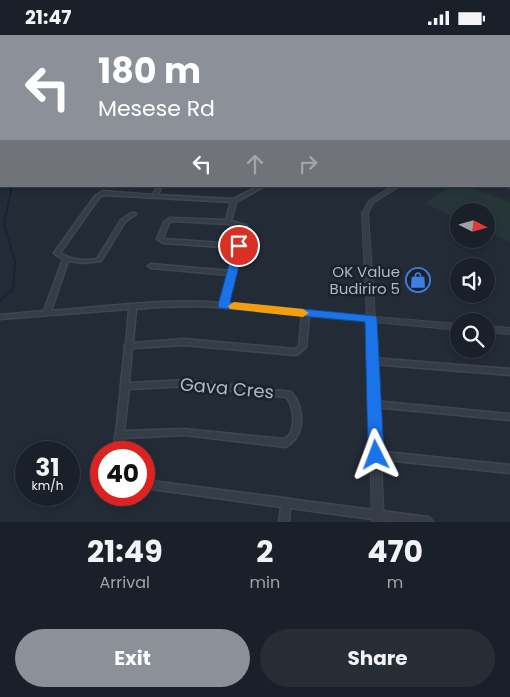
<!DOCTYPE html>
<style>
body{margin:0;font-family:Poppins,sans-serif;background:#272d35;color:#f1f3f6;height:100vh;display:flex;flex-direction:column;font-size:19px;white-space:nowrap}
*{box-sizing:border-box;margin:0}
p{font-size:16px;color:#9fa3a8}
.icon{flex:none;width:28px;height:28px;fill:none;stroke:currentColor;stroke-width:2;stroke-linecap:round;stroke-linejoin:round}
.map{position:relative;height:487px;overflow:hidden}
.drawer{display:flex;flex-direction:column;background:#1a2029;flex:1}
.drawer>*{flex:none}
.banner{position:absolute;left:0px;top:0px;width:510px;height:152px;box-shadow:0 2px 8px #0003,0 0 0 1px #383e46;background:#8c9099;color:#fff;overflow:hidden}
.needle{width:32px;rotate:96deg}
.buttons{position:absolute;left:450px;top:168px;display:grid;gap:10px}
.buttons a{display:grid;place-items:center;width:45px;height:45px;border-radius:50%;background:#1a2029;box-shadow:0 2px 8px #0003,0 0 0 1px #383e46;font-size:25px}
.speed{position:absolute;left:15px;top:406px;display:flex;gap:10px;font-size:25px;font-weight:700;text-align:center}
.speed>*{display:grid;place-content:center;width:65px;height:65px;border-radius:50%;background:#1a2029;box-shadow:0 2px 8px #0003,0 0 0 1px #383e46;line-height:1}
.speed small{font-size:12px;font-weight:400}
.speed .limit{border:8px solid #d22;background:#fff;color:#111}
.pin{position:absolute;display:grid;place-items:center;width:42px;height:42px;color:#fff;margin:-21px;border:2px solid #fff;border-radius:50%;box-shadow:0 1px 5px #0007}
.me{position:absolute;width:55px;margin:-28px;rotate:357deg;stroke-linejoin:round;filter:drop-shadow(0 0 4px #0008)}
.turn{display:flex;align-items:center;gap:18px;height:105px;padding:0 15px;font-size:22px}
.turn .icon{width:65px;height:65px;stroke-width:2.5}
.turn b{display:block;font-size:35px;line-height:42px}
.lanes{display:flex;align-items:center;height:48px;padding:0 15px;background:#0003;justify-content:center;gap:25px;direction:ltr}
.lanes .off{opacity:.35}
.eta{display:flex;justify-content:space-evenly;align-items:center;height:85px;text-align:center}
.eta b{font-size:30px;font-weight:700;line-height:35px}
.primary-button{display:flex;gap:10px;margin-top:auto;padding:10px 15px}
.primary-button a{flex:1;height:58px;border-radius:30px;background:#8c9099;color:#fff;font-size:20px;font-weight:700;line-height:58px;text-align:center}
.primary-button a+a{background:#272d35;color:#f1f3f6}
.status{display:flex;justify-content:space-between;align-items:center;height:35px;padding:0 25px;background:#1a2029;direction:ltr}
.status svg{height:14px;fill:currentColor}
.map>svg:first-child{display:block}
.green{fill:#253538}
.lines{fill:none;stroke-linecap:round;stroke-linejoin:round}
.stream-far1{stroke:#182333;stroke-width:1}
.stream{stroke:#182333;stroke-width:2}
.minor-casing{stroke:#404650;stroke-width:3}
.tertiary-casing{stroke:#404650;stroke-width:2}
.minor{fill:#373d47;fill-rule:evenodd}
.tertiary{fill:#373d47;fill-rule:evenodd}
.route{fill:#1a73e8;stroke:#114b97}
.slow{fill:#f59e0b}
.labels{text-anchor:middle;dominant-baseline:central;stroke-width:5;stroke-linejoin:round;paint-order:stroke}
.poi-label{font-size:15px;fill:#b2b8c3;stroke:#1c222c;text-anchor:end}
.near-street-label{font-size:18px;fill:#b2b8c3;stroke:#1c222c}
</style>
<div class="status"><b>21:47</b><svg viewBox="0 0 49 12"><path d="M0 12V9h3v3zM5 12V6h3v6zM10 12V3h3v9zM15 12V0h3v12zM26 1h20v11H26zM47 4h2v5h-2z"/></svg></div>
<div class="map">
<svg width="510" height="487" viewBox="0 0 510 487">
<rect width="100%" height="100%" fill="#232b37"/>
<path class="green" d="M452 151H469L510 168V207L486 196V176H459V184L424 168Z"/>
<g class="lines">
<path class="stream-far1" d="M76 0H105
M120 0 126 1"/>
<path class="stream" d="M0 266 13 254 15 226 4 189 12 151"/>
<defs>
<path id="minor" d="M197 0H202L201 1Z
M222 0H225L224 1H222Z
M245 0H247V1H245Z
M509 4H510V6H509Z
M0 7 1 8V10H0Z
M509 10H510V13L509 12Z
M509 19H510V21H509Z
M0 21H1V23H0Z
M509 28H510V30H509Z
M0 34H1V36H0Z
M509 37H510V39H509Z
M0 48H1V51H0Z
M0 60H1V62H0Z
M0 73H1V75H0Z
M509 81H510V83H509Z
M0 90H1V92H0Z
M509 95H510V97H509Z
M0 106H1V108H0Z
M509 119H510V121H509Z
M509 128H510V130H509Z
M157 151H162L158 160 233 164 259 151H265L236 167 231 186 246 190 247 191 228 269 371 282H373L374 284 373 286H371L309 281 306 312 298 319 295 320 184 310 132 313 129 348 189 345 291 357C305 371 306 403 285 412L184 400 124 403 122 418H114L115 400 116 398 121 352 120 351 121 349 125 312 124 311 126 309 129 274 0 284V280L44 276 63 224 59 222 54 218 95 161 103 156 153 160ZM104 160 231 167 226 185 170 183 164 187 157 204 163 208 236 213 230 236 151 229 148 231 151 233 229 240 221 268C166 263 106 272 51 276L68 226 83 228 101 226 125 187 136 179 135 178H131L121 185 97 224C84 226 71 225 60 218L99 163ZM173 186 228 189 241 192 237 209 164 204 163 203 169 188ZM204 271 302 280 299 311 294 314 184 304 133 308 136 274 158 272ZM189 351 286 362C293 370 296 389 290 399 289 401 286 403 284 404L184 394 124 396 129 354Z
M372 323 510 334V340L372 329 369 328 368 326 369 324Z
M374 366 510 379V385L374 372 371 371 370 369 371 367Z
M376 416 510 430V438L376 424 373 423 372 420 373 417Z
M144 445 284 463H286L289 464 428 482 431 484 433 487H394L290 473 289 487H279L281 472 144 453Z"/>
<path id="tertiary" d="M412 0H416V1H412Z
M509 149H510V153L506 151H509Z
M392 151H400L373 168 368 178 375 282 459 289V295L375 287 384 487H372L367 284 362 178 369 166Z
M486 291 510 293V299L486 297Z"/>
</defs>
<use href="#minor" class="minor-casing"/>
<use href="#tertiary" class="tertiary-casing"/>
<use href="#minor" class="minor"/>
<use href="#tertiary" class="tertiary"/>
</g>
<path class="route" d="M239 208 244 211 230 267 376 281 377 284 384 420 381 425 376 427 370 425 368 420 365 287 219 273 218 270 234 211Z"/>
<path class="slow" d="M234 267 303 274 309 278 303 282 230 274 228 271Z"/>
<defs>
<symbol id="shop-ring" viewBox="-11 -11 22 22"><circle r="9.5" fill="#1c222c" stroke="#3f7fe0" stroke-width="1.5"/><path d="M-5-2.5h2.3a2.7 3.5 0 0 1 5.4 0H5L5.5 6h-11ZM-1.5-2.5h3a1.5 2.3 0 0 0-3 0Z" fill="#3f7fe0"/></symbol>
</defs>
<g fill-rule="evenodd">
<use href="#shop-ring" x="404" y="231" width="28" height="28"/>
</g>
<g class="labels">
<g class="poi-label">
<text x="400" y="236">OK Value<tspan x="400" dy="17">Budiriro 5</tspan></text>
</g>
<g class="near-street-label">
<text transform="translate(227 353) rotate(5)">Gava Cres</text>
</g>
</g>
</svg>
<div class="buttons">
<a><svg class="needle" viewBox="-14 -14 28 28"><path d="M0-13l5 13h-10z" fill="#e53935"/><path d="M0 13l5-13h-10z" fill="#9fa3a8"/></svg></a>
<a><svg class="icon" aria-label="sound" viewBox="0 0 24 24"><path d="M4 9h4l5-4v14l-5-4H4zM17 9q2 3 0 6"/></svg></a>
<a><svg class="icon" aria-label="search" viewBox="0 0 24 24"><circle cx="10" cy="10" r="6"/><path d="M15 15l6 6"/></svg></a>
</div>
<div class="speed"><div>31<small>km/h</small></div><div class="limit">40</div></div>
<div class="pin" style="left:239px;top:211px;background:#d93025"><svg class="icon" aria-label="arrive" viewBox="0 0 24 24"><path d="M6 21V4h12l-3 4 3 4H6"/></svg></div>
<svg class="me" style="left:376px;top:420px" viewBox="-20 -20 40 40"><path d="M0-17L14 15 0 8-14 15z" fill="#1a73e8" stroke="#fff" stroke-width="4"/></svg>
<div class="banner">
<div class="turn"><svg class="icon" aria-label="left" viewBox="0 0 24 24"><path d="M17 20v-9H6M10 6l-5 5 5 5"/></svg><div><b>180 m</b>Mesese Rd</div></div>
<div class="lanes"><svg class="icon" aria-label="left" viewBox="0 0 24 24"><path d="M17 20v-9H6M10 6l-5 5 5 5"/></svg><svg class="icon off" aria-label="ahead" viewBox="0 0 24 24"><path d="M12 20V5M6 11l6-6 6 6"/></svg><svg class="icon off" aria-label="right" viewBox="0 0 24 24"><path d="M7 20v-9h11M14 6l5 5-5 5"/></svg></div>
</div>
</div>
<section class="drawer">
<div class="eta">
<div><b>21:49</b><p>Arrival</p></div>
<div><b>2</b><p>min</p></div>
<div><b>470</b><p>m</p></div>
</div>
<div class="primary-button"><a>Exit</a><a>Share</a></div>
</section>
